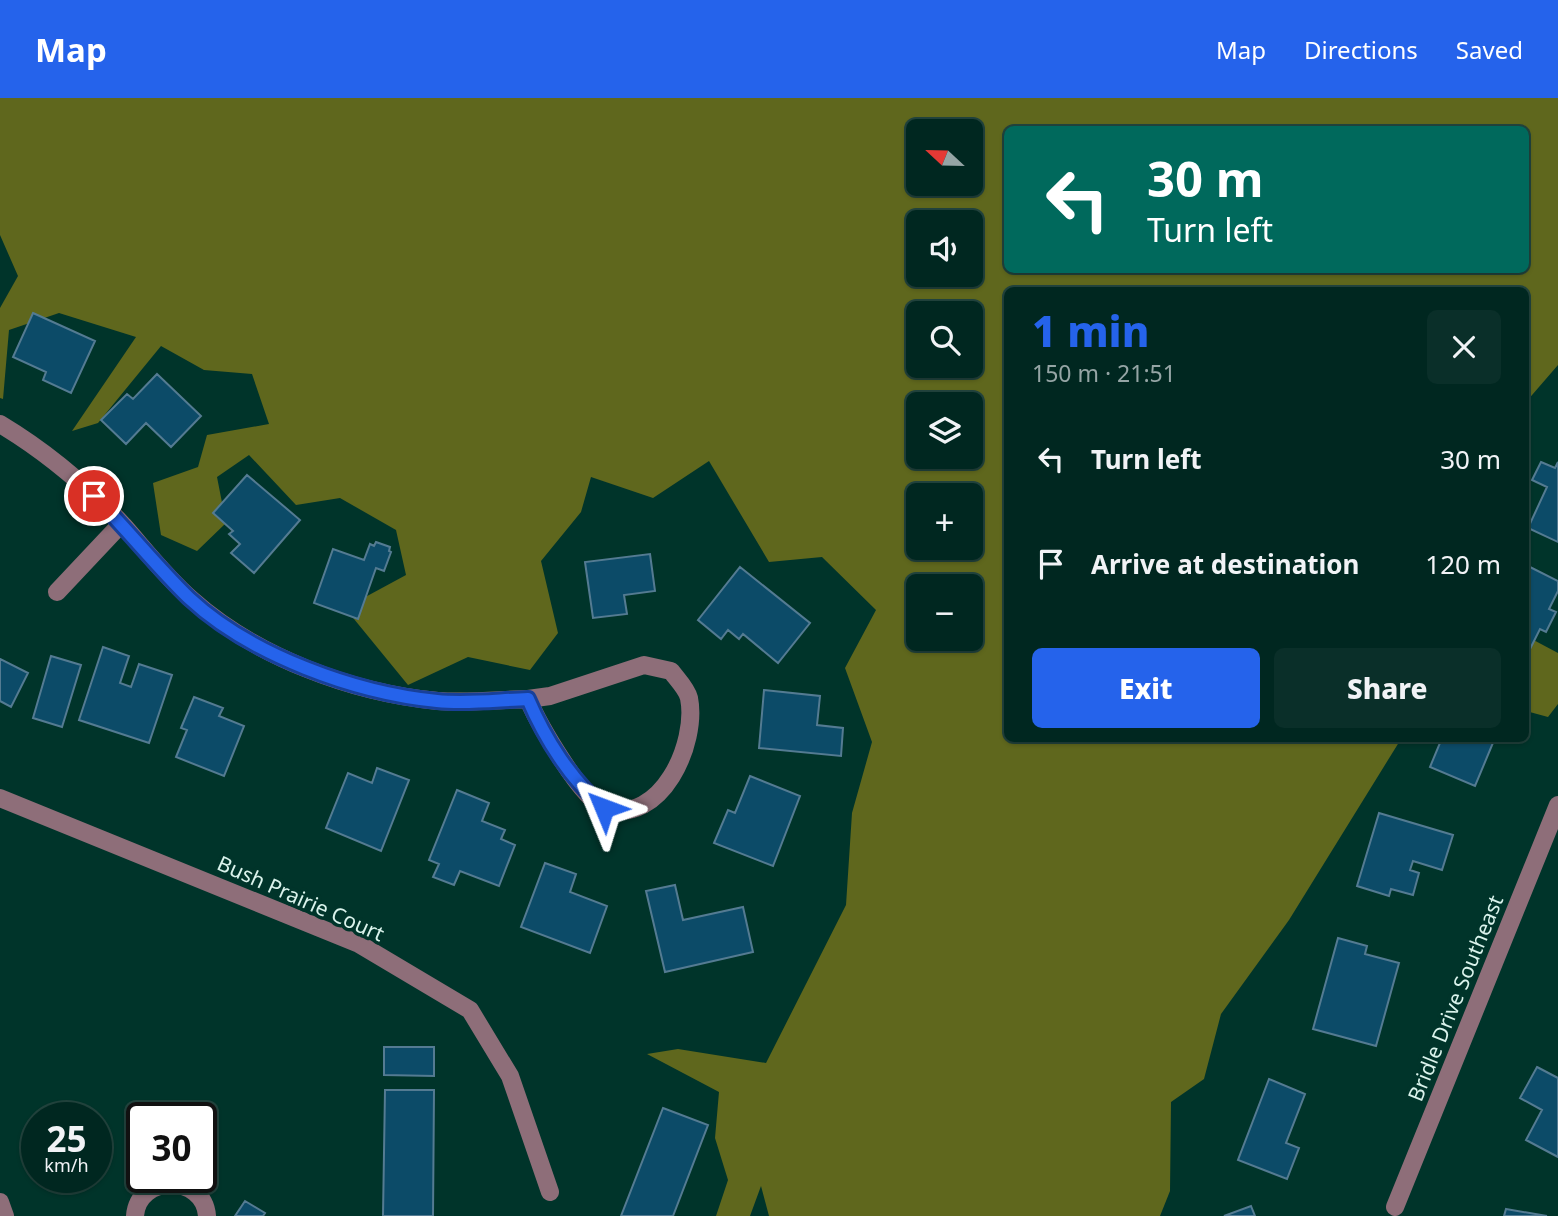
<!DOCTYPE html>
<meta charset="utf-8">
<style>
body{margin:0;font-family:"Noto Sans",sans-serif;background:#0a2f29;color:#f1f3f6;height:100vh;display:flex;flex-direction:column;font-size:26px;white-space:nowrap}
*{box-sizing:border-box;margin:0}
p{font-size:23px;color:#95a5a5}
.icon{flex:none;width:38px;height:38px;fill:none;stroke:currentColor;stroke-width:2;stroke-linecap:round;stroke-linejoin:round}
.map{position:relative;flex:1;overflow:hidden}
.panel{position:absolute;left:1004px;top:189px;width:525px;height:455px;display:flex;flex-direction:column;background:#002720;border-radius:10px;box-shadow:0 2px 5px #0004,0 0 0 2px #22443e}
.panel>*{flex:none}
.top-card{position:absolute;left:1004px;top:28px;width:525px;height:147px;border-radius:10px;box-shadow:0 2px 5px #0004,0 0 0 2px #22443e;background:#00695c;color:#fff;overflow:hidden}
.needle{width:46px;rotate:292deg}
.fabs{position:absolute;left:906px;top:21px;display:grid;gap:14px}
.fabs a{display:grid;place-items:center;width:77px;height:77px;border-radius:10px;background:#002720;box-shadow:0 2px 5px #0004,0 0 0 2px #22443e;font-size:35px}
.speed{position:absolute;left:21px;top:1004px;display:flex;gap:14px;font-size:35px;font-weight:700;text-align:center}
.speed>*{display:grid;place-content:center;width:91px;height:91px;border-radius:50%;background:#002720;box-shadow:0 2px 5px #0004,0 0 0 2px #22443e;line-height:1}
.speed small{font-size:18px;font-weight:400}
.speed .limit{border:4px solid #111;border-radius:10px;background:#fff;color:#111}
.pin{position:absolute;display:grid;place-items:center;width:60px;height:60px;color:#fff;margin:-30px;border:4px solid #fff;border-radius:50%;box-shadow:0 2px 7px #0007}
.me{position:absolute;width:77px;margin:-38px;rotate:314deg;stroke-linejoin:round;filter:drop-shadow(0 0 5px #0008)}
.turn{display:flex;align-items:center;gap:24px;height:147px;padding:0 28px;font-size:32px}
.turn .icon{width:91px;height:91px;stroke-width:2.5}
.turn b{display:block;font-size:49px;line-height:60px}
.round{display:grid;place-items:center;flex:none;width:74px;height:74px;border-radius:10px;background:#0a2f29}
.overview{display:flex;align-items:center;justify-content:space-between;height:119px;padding:0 28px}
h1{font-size:42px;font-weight:800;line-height:52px;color:#2563eb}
.primary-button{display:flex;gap:14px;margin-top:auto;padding:14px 28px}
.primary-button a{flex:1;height:80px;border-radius:10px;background:#2563eb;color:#fff;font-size:28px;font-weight:800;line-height:80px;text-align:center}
.primary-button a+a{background:#0a2f29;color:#f1f3f6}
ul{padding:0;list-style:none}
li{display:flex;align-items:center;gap:21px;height:105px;padding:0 28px}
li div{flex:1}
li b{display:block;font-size:26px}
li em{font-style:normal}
header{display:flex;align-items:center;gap:42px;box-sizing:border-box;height:98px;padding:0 35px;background:#2563eb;color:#fff}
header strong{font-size:33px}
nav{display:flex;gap:38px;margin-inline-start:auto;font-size:24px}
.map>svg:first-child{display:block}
.forest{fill:#5f671d;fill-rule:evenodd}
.building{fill:#0c4b68;stroke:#547b92;stroke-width:2}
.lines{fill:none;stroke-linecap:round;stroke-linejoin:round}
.minor{stroke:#8e6e79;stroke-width:18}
.route-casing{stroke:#184099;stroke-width:18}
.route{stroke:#2563eb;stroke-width:12}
.labels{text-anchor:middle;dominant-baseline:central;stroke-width:7;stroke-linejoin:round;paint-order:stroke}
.street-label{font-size:21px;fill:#daf3ec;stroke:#00342a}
</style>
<header>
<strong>Map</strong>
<nav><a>Map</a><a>Directions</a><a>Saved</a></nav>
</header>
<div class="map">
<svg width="1558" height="1118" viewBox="0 0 1558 1118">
<rect width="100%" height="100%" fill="#00342a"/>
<path class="forest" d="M0 0H1558V267L1526 304V192H1008V640L1401 641 1289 822 1221 916 1204 981 1171 1004 1170 1093 1160 1118H769L761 1088 750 1118H716L728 1082 715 1040 719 994 647 956 678 951 766 965 846 807 852 715 872 644 845 570 876 512 822 459 769 464 709 363 653 400 591 379 581 414 541 463 558 535 530 572 468 559 408 587 345 510 406 477 396 432 340 400 296 407 249 357 217 379 226 425 197 453 161 437 153 385 198 369 207 337 269 326 252 276 204 272 161 248 98 325 72 333 136 239 59 215 9 232 3 301 0 300V210L18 178 0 137ZM1008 32H1526V172H1008ZM919 33H971V86H919ZM919 124H971V177H919ZM919 215H971V268H919ZM919 306H971V359H919ZM919 397H971V450H919ZM919 488H971V541H919Z
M1526 538 1558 555V606L1548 619 1526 613Z"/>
<path class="building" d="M33 215 95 243 71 295 43 282 46 274 13 259Z
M157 276 201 318 171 349 146 325 126 346 101 322 127 296 133 301Z
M1541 364 1555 370 1558 364V444L1528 430 1547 389 1532 382Z
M247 377 300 422 254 475 231 455 240 446 229 436 233 433 213 415Z
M376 444 390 449 389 453 391 454 384 473 376 470 358 521 314 505 333 451 364 462 370 446 374 448Z
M650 456 655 493 624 497 627 516 593 520 585 464Z
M1526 467 1558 483V493L1549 511 1556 514 1546 534 1540 531 1527 557Z
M740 469 810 525 778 565 743 536 739 541 728 532 721 541 698 522Z
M103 549 129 558 120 585 131 589 139 566 172 577 149 645 79 622Z
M51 558 81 567 62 629 33 620Z
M0 561 28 575 11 609 0 603Z
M764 592 820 598 817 627 843 630 841 658 759 650Z
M194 599 223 610 219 618 244 628 224 678 176 659 187 632 181 630Z
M1442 640H1495L1475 688 1430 669Z
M377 670 409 682 381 753 326 730 348 675 372 685Z
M750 678 800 698 773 768 714 745 728 712 735 715Z
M457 692 489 705 482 723 505 732 501 741 515 747 499 788 460 773 454 787 433 779 439 766 429 762Z
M1379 715 1453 737 1442 772 1413 763 1410 772 1419 775 1413 797 1391 791 1389 798 1357 788Z
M545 765 576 776 570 794 607 808 590 855 521 829Z
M675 787 683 822 743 809 753 854 665 874 646 793Z
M1338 840 1367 848 1365 856 1399 865 1376 948 1313 931Z
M384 949H434V978L384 977Z
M1537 969 1558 980V1059L1526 1042 1542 1012 1520 1000Z
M1269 981 1305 996 1286 1045 1299 1050 1287 1081 1238 1062Z
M385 992H434L433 1118H383Z
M663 1010 708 1027 673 1118H621Z
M245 1103 265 1115 263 1118H235Z
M1251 1108 1255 1118H1224Z
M1506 1111 1547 1118H1504Z"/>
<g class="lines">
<path class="minor" d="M0 326C45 353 87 388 123 427 145 452 166 479 191 501 256 559 352 595 438 603 468 605 497 602 528 601
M57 494 121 426
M644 567 671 573C677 581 687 591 689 600 698 645 661 728 605 710 582 702 538 625 528 601L550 598Z
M0 700 359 846 470 912 510 978 550 1094
M0 1104 5 1118
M1395 1109 1558 707
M135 1118C138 1076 204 1076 207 1118"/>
</g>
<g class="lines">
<defs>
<path id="route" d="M94 398C127 431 156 468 189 500 250 557 355 595 437 603 468 606 497 602 528 601 545 641 571 682 604 710"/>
</defs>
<use href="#route" class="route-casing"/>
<use href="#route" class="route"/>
</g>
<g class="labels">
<g class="street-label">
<text transform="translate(301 800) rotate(24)">Bush Prairie Court</text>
<text transform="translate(1455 900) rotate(-68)">Bridle Drive Southeast</text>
</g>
</g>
</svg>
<div class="fabs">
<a><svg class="needle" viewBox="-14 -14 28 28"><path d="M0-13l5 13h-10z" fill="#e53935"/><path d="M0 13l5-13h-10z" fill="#95a5a5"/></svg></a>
<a><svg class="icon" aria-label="sound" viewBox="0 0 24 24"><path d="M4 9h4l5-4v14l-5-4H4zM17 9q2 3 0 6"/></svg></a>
<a><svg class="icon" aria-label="search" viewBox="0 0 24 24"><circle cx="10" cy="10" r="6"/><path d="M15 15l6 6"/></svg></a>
<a><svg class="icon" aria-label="layers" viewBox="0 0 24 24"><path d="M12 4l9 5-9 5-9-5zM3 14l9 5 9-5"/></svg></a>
<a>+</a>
<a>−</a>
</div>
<div class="speed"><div>25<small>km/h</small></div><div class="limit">30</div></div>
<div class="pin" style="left:94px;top:398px;background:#d93025"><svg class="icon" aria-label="arrive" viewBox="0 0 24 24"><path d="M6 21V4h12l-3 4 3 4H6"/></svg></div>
<svg class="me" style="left:604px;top:710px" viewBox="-20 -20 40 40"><path d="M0-17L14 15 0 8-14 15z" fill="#2563eb" stroke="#fff" stroke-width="4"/></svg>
<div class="top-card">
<div class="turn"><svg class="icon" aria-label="left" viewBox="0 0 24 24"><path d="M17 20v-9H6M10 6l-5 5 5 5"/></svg><div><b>30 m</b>Turn left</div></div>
</div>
<section class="panel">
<div class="overview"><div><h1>1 min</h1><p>150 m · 21:51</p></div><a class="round"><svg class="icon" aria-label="close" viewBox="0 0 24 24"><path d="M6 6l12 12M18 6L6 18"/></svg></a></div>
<ul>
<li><svg class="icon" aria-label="left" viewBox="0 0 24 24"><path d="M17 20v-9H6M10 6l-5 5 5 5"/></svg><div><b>Turn left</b></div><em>30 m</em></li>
<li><svg class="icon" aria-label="arrive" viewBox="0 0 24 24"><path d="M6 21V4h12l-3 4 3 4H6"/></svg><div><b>Arrive at destination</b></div><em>120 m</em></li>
</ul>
<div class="primary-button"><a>Exit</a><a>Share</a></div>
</section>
</div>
